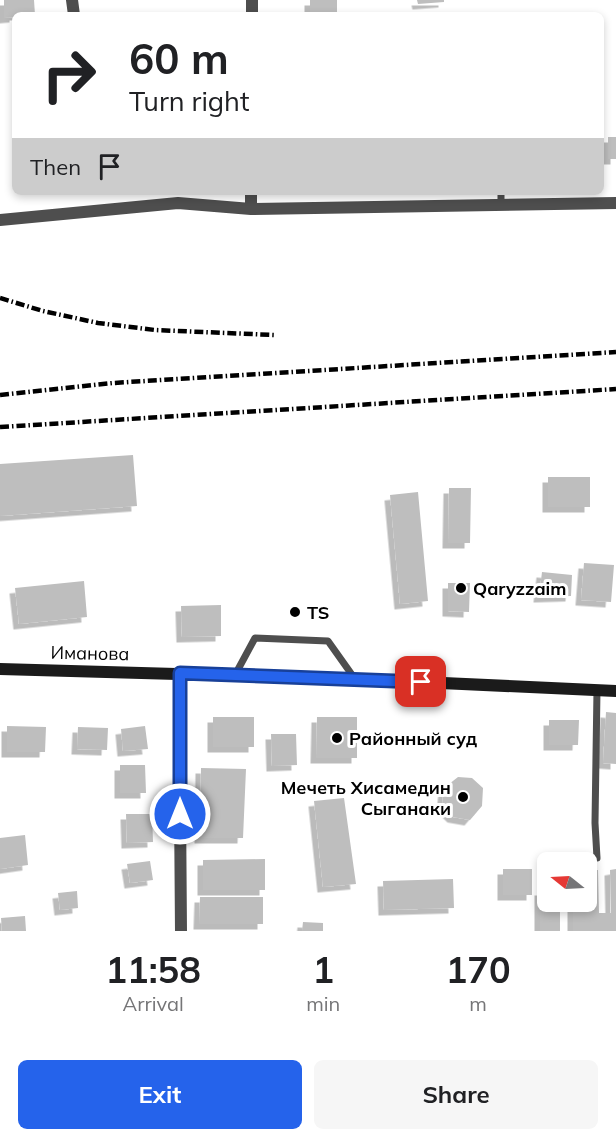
<!DOCTYPE html>
<meta charset="utf-8">
<style>
body{margin:0;font-family:Mulish,sans-serif;background:#f6f6f6;color:#202124;height:100vh;display:flex;flex-direction:column;font-size:22px;white-space:nowrap}
*{box-sizing:border-box;margin:0}
p{font-size:20px;color:#757577}
.icon{flex:none;width:33px;height:33px;fill:none;stroke:currentColor;stroke-width:2;stroke-linecap:round;stroke-linejoin:round}
.map{position:relative;height:931px;overflow:hidden}
.sheet{display:flex;flex-direction:column;background:#fff;flex:1}
.sheet>*{flex:none}
.top-card{position:absolute;left:12px;top:12px;width:592px;height:183px;border-radius:9px;box-shadow:0 3px 9px #0003;background:#fff;color:#202124;overflow:hidden}
.needle{width:39px;rotate:288deg}
.buttons{position:absolute;left:537px;top:852px;display:grid;gap:12px}
.buttons a{display:grid;place-items:center;width:60px;height:60px;border-radius:9px;background:#fff;box-shadow:0 3px 9px #0003;font-size:30px}
.pin{position:absolute;display:grid;place-items:center;width:51px;height:51px;color:#fff;margin:-26px;border-radius:12px;box-shadow:0 3px 9px #0006}
.me{position:absolute;width:66px;margin:-33px;rotate:0deg;stroke-linejoin:round;filter:drop-shadow(0 0 4px #0008)}
.turn{display:flex;align-items:center;gap:21px;height:126px;padding:0 18px;font-size:27px}
.turn .icon{width:78px;height:78px;stroke-width:2.5}
.turn b{display:block;font-size:42px;line-height:51px}
.then{display:flex;align-items:center;height:57px;padding:0 18px;background:#0003;gap:12px;font-size:22px}
.eta{display:flex;justify-content:space-evenly;align-items:center;height:102px;text-align:center}
.eta b{font-size:36px;font-weight:700;line-height:42px}
.cta{display:flex;gap:12px;margin-top:auto;padding:12px 18px}
.cta a{flex:1;height:69px;border-radius:9px;background:#2563eb;color:#fff;font-size:24px;font-weight:700;line-height:69px;text-align:center}
.cta a+a{background:#f6f6f6;color:#202124}
.map>svg:first-child{display:block}
.building{fill:#bebebe;filter:url(#shadow)}
.lines{fill:none;stroke-linecap:round;stroke-linejoin:round}
.service{stroke:#4e4e4e;stroke-width:7}
.minor{stroke:#4e4e4e;stroke-width:12}
.secondary{stroke:#1b1b1b;stroke-width:12}
.rail{stroke:#000;stroke-width:4.5;stroke-dasharray:9 3 1.5 3;stroke-linecap:butt}
.route-casing{stroke:#184099;stroke-width:15}
.route{stroke:#2563eb;stroke-width:10}
.poi-dot{fill:#000;stroke:#fff;stroke-width:2}
.labels{text-anchor:middle;dominant-baseline:central;stroke-width:6;stroke-linejoin:round;paint-order:stroke}
.poi-label{font-size:18px;font-weight:bold;fill:#000;stroke:#fff;text-anchor:start}
.street-label{font-size:18px;fill:#000;stroke:#fff}
</style>
<div class="map">
<svg width="616" height="931" viewBox="0 0 616 931">
<defs>
<filter id="shadow"><feDropShadow dx="-5.5" dy="5.5" stdDeviation="0" flood-color="#0004"/></filter>
</defs>
<rect width="100%" height="100%" fill="#fff"/>
<path class="building" d="M4 0H34L35 15H15V17L4 18Z
M310 0H337V15H310Z
M417 0H444V2L418 4Z
M608 137H616V159H608Z
M133 455 137 506 0 516V464Z
M548 477H590V507H548Z
M449 488H471L470 543H448Z
M418 492 428 601 400 604 390 495Z
M584 563 614 565 611 602 581 600Z
M542 572 572 575 571 596 539 597Z
M84 581 87 617 19 624 15 588Z
M448 583H470L469 612 448 611Z
M221 605V636L182 637 181 606Z
M606 712 616 713V764L603 763Z
M213 717H254V747H213Z
M317 717H357V758H316Z
M549 720H579L578 745H549Z
M7 726 46 727 45 752H7Z
M145 726 148 749 123 751 121 729Z
M78 727 108 728 107 750 77 749Z
M271 734H296L297 765 272 766Z
M120 765H145L146 793H120Z
M201 768 246 769 243 838H200Z
M458 777 472 778 483 788 482 806 470 820 453 817 442 806 444 788Z
M344 798 356 884 323 887 314 801Z
M126 814H152L153 842 127 843Z
M25 835 28 865 0 869V838Z
M265 859V890H203V860Z
M150 861 153 880 130 883 127 864Z
M503 869H532V895H503Z
M616 869V931H573V902H586V870H598L599 913H611L610 870Z
M453 879 454 908 384 910 383 881Z
M540 890H548V902H560V931H540Z
M77 891 78 908 60 910 58 893Z
M200 897H263V924H199Z
M25 916 26 931H2L1 918Z
M303 922 323 923V931H302Z"/>
<g class="lines">
<path class="service" d="M501 206V192
M235 675 255 638 328 641 355 679
M597 858 595 823 597 690"/>
<path class="minor" d="M72 0 74 15
M252 15V0
M251 209V192
M0 220 178 203 251 209 616 203
M179 673 181 931"/>
<path class="secondary" d="M0 669 355 679 616 691"/>
<path class="rail" d="M0 298 43 311 98 323 155 330 275 335
M0 395 113 383 616 352
M0 427 616 389"/>
</g>
<g class="lines">
<defs>
<path id="route" d="M180 814V673L421 682"/>
</defs>
<use href="#route" class="route-casing"/>
<use href="#route" class="route"/>
</g>
<g class="poi-dot">
<circle cx="461" cy="588" r="6"/>
<circle cx="295" cy="612" r="6"/>
<circle cx="337" cy="738" r="6"/>
<circle cx="463" cy="797" r="6"/>
</g>
<g class="labels">
<g class="poi-label">
<text x="473" y="588">Qaryzzaim</text>
<text x="307" y="612">TS</text>
<text x="349" y="738">Районный суд</text>
<text x="451" y="787" text-anchor="end">Мечеть Хисамедин<tspan x="451" dy="21">Сыганаки</tspan></text>
</g>
<g class="street-label">
<text transform="translate(90 653) rotate(1)">Иманова</text>
</g>
</g>
</svg>
<div class="buttons">
<a><svg class="needle" viewBox="-14 -14 28 28"><path d="M0-13l5 13h-10z" fill="#e53935"/><path d="M0 13l5-13h-10z" fill="#757577"/></svg></a>
</div>
<div class="pin" style="left:421px;top:682px;background:#d93025"><svg class="icon" aria-label="arrive" viewBox="0 0 24 24"><path d="M6 21V4h12l-3 4 3 4H6"/></svg></div>
<svg class="me" style="left:180px;top:814px" viewBox="-20 -20 40 40"><circle r="17" fill="#2563eb" stroke="#fff" stroke-width="3"/><path d="M0-11L8 9 0 5-8 9z" fill="#fff"/></svg>
<div class="top-card">
<div class="turn"><svg class="icon" aria-label="right" viewBox="0 0 24 24"><path d="M7 20v-9h11M14 6l5 5-5 5"/></svg><div><b>60 m</b>Turn right</div></div>
<div class="then">Then<svg class="icon" aria-label="arrive" viewBox="0 0 24 24"><path d="M6 21V4h12l-3 4 3 4H6"/></svg></div>
</div>
</div>
<section class="sheet">
<div class="eta">
<div><b>11:58</b><p>Arrival</p></div>
<div><b>1</b><p>min</p></div>
<div><b>170</b><p>m</p></div>
</div>
<div class="cta"><a>Exit</a><a>Share</a></div>
</section>
